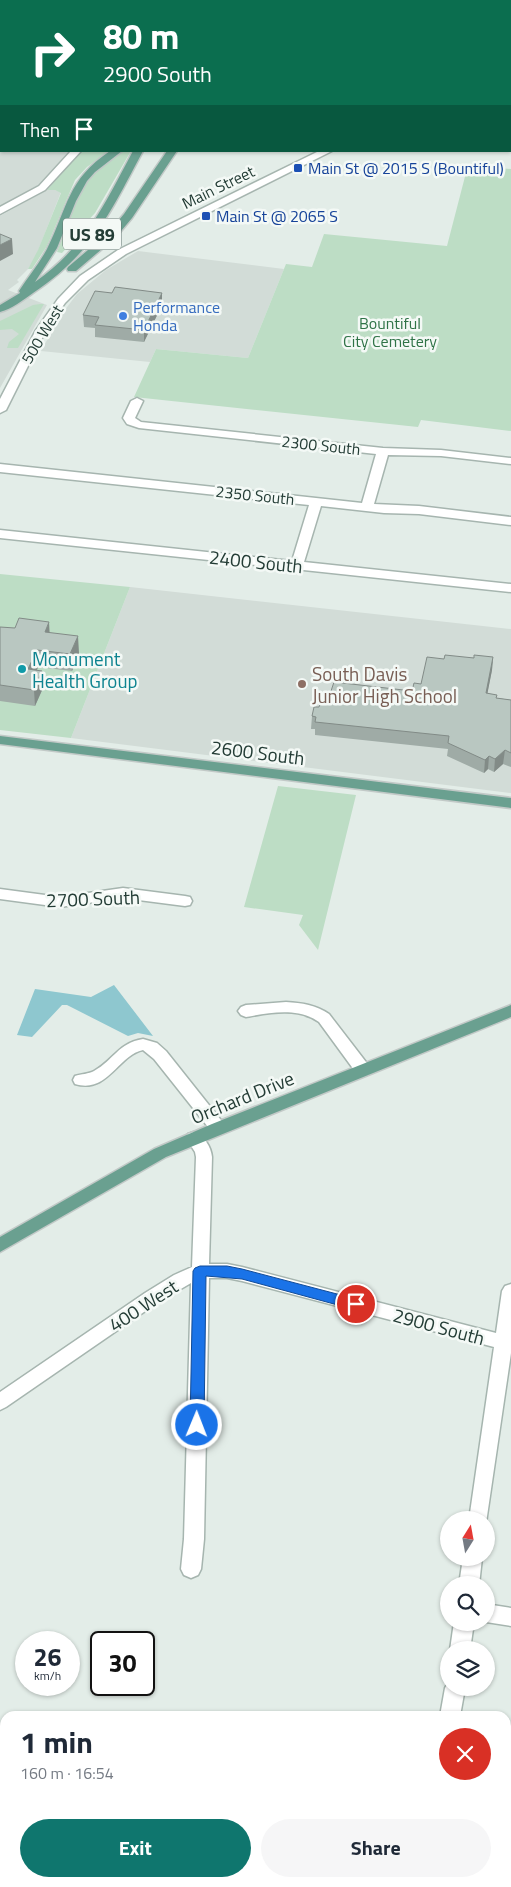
<!DOCTYPE html>
<meta charset="utf-8">
<style>
body{margin:0;font-family:"Titillium Web",sans-serif;background:#f6f6f7;color:#1f2937;height:100vh;display:flex;flex-direction:column;font-size:19px;white-space:nowrap}
*{box-sizing:border-box;margin:0}
p{font-size:16px;color:#747a83}
.icon{flex:none;width:28px;height:28px;fill:none;stroke:currentColor;stroke-width:2;stroke-linecap:round;stroke-linejoin:round}
.map{position:relative;flex:1;overflow:hidden}
.drawer{position:absolute;left:0px;top:1711px;width:511px;height:176px;display:flex;flex-direction:column;background:#fff;border-radius:15px 15px 0 0;box-shadow:0 1px 4px #0004}
.drawer>*{flex:none}
.top-card{position:absolute;left:0px;top:0px;width:511px;height:152px;box-shadow:0 1px 4px #0004;background:#0b6e4f;color:#fff;overflow:hidden}
.needle{width:32px;rotate:11deg}
.controls{position:absolute;left:440px;top:1511px;display:grid;gap:10px}
.controls a{display:grid;place-items:center;width:55px;height:55px;border-radius:50%;background:#fff;box-shadow:0 1px 4px #0004;font-size:25px}
.speed{position:absolute;left:15px;top:1631px;display:flex;gap:10px;font-size:25px;font-weight:700;text-align:center}
.speed>*{display:grid;place-content:center;width:65px;height:65px;border-radius:50%;background:#fff;box-shadow:0 1px 4px #0004;line-height:1}
.speed small{font-size:12px;font-weight:400}
.speed .limit{border:2px solid #111;border-radius:8px;background:#fff;color:#111}
.pin{position:absolute;display:grid;place-items:center;width:42px;height:42px;color:#fff;margin:-21px;border:2px solid #fff;border-radius:50%;box-shadow:0 1px 5px #0007}
.me{position:absolute;width:55px;margin:-28px;rotate:1deg;stroke-linejoin:round;filter:drop-shadow(0 0 4px #0008)}
.turn{display:flex;align-items:center;gap:18px;height:105px;padding:0 20px;font-size:22px}
.turn .icon{width:65px;height:65px;stroke-width:2.5}
.turn b{display:block;font-size:35px;line-height:42px}
.then{display:flex;align-items:center;height:48px;padding:0 20px;background:#0003;gap:10px;font-size:19px}
.round{display:grid;place-items:center;flex:none;width:52px;height:52px;border-radius:26px;background:#f6f6f7}
.summary{display:flex;align-items:center;justify-content:space-between;height:85px;padding:0 20px}
h1{font-size:30px;font-weight:700;line-height:38px}
.action{display:flex;gap:10px;margin-top:auto;padding:10px 20px}
.action a{flex:1;height:58px;border-radius:30px;background:#0f766e;color:#fff;font-size:20px;font-weight:700;line-height:58px;text-align:center}
.action a+a{background:#f6f6f7;color:#1f2937}
.map>svg:first-child{display:block}
.built{fill:#d2dcd7}
.green{fill:#bdddc5}
.water{fill:#8ec7cf}
.lines{fill:none;stroke-linecap:round;stroke-linejoin:round}
.minor-casing{stroke:#a6b5af;stroke-width:3}
.major-casing{stroke:#c2c9c7;stroke-width:3}
.minor{fill:#fff;fill-rule:evenodd}
.major{fill:#6aa090;fill-rule:evenodd}
.wall{fill:#9faba6}
.shaded-wall{fill:#828b87}
.building{fill:#b9c7c1;stroke:#828b87}
.route{fill:#1a73e8;stroke:#114b97}
.transit-dot{fill:#1a4fb4;stroke:#f4f9f6;stroke-width:2}
.shop-dot{fill:#3f7fe0;stroke:#f4f9f6;stroke-width:2}
.culture-dot{fill:#0f9aa8;stroke:#f4f9f6;stroke-width:2}
.education-dot{fill:#8d6e63;stroke:#f4f9f6;stroke-width:2}
.labels{text-anchor:middle;dominant-baseline:central;stroke-width:5;stroke-linejoin:round;paint-order:stroke}
.far-transit-label{font-size:16px;fill:#164399;stroke:#f4f9f6;text-anchor:start}
.far-street-label{font-size:16px;fill:#243d36;stroke:#f4f9f6}
.far-shop-label{font-size:16px;fill:#366cbe;stroke:#f4f9f6;text-anchor:start}
.far-park-label{font-size:16px;fill:#2f7347;stroke:#f4f9f6}
.shield{fill:#f4f9f6;stroke:#627570;stroke-width:1}
.shield-label{font-size:18px;font-weight:bold;fill:#243d36}
.street-label{font-size:19px;fill:#243d36;stroke:#f4f9f6}
.culture-label{font-size:19px;fill:#0d838f;stroke:#f4f9f6;text-anchor:start}
.education-label{font-size:19px;fill:#785e54;stroke:#f4f9f6;text-anchor:start}
</style>
<div class="map">
<svg width="511" height="1887" viewBox="0 0 511 1887">
<rect width="100%" height="100%" fill="#e3ede8"/>
<path class="built" d="M0 103 1 151H69L37 186 0 207Z
M47 190H55L61 192 36 256 28 269 17 280 19 282 8 290 47 305 0 388V216Z
M138 251 284 269 248 358 156 349 150 362 41 351 61 315 77 294 106 270Z
M130 587 511 629V793L71 738Z"/>
<path class="green" d="M81 151H109L87 167 75 180 47 246 32 269H28L38 250 61 193 55 190H47Z
M131 151 95 213C83 225 74 241 62 253L57 252 78 195 92 173 120 152Z
M468 165 511 169V431L421 420 418 427 134 397 156 349 248 358 286 264 312 267 324 234 447 246Z
M40 304H44L18 348H7L9 342 19 334 12 329 0 330V321L33 305Z
M0 574 130 587 71 738 0 730Z
M278 786 356 795 318 950 299 925 303 915 244 907Z"/>
<path class="water" d="M114 985 153 1036 138 1033 128 1036 67 1005H62L32 1037 17 1035 35 989 91 997Z"/>
<g class="lines">
<defs>
<path id="minor" d="M97 0H120V1H98Z
M0 30H1V36H0Z
M510 46H511V52H510Z
M510 58H511V64H510Z
M0 98H1V104H0Z
M71 151H81L45 190 0 214V207L39 186Z
M319 151H332L126 254 88 280 65 303 46 330 6 410 0 413V399L36 330 58 299 80 276 118 250Z
M137 398 143 401 135 418 141 422 383 448 441 450 511 458V464L441 456 388 455 374 504 419 506 511 517V525L419 514 384 513 321 506 304 562 511 584V592L0 538V530L292 561 309 505 0 472V464L362 503 376 454 139 428 127 424 123 418 131 401Z
M123 888 185 896 190 897 192 901 190 905 185 906 123 898 60 907 0 899V889L60 897Z
M286 1002C302 1003 316 1005 329 1014L369 1066 371 1070 369 1074 363 1076 357 1074 319 1022C298 1007 269 1013 246 1017L241 1015 238 1011 241 1007 246 1005Z
M143 1039 157 1043 166 1051 224 1124 226 1128 224 1132 218 1134 212 1132 154 1059 143 1050C118 1055 108 1094 75 1084L73 1080 75 1076C81 1074 89 1074 94 1071 114 1060 118 1043 143 1039Z
M194 1132C204 1135 211 1147 212 1157L209 1264H227L242 1267 496 1333 502 1291 505 1286 511 1284V1353L486 1523V1520H469L494 1347 242 1281 227 1278H209L204 1539 201 1569 198 1575 191 1578 184 1575 181 1569 184 1539 191 1283 157 1303 6 1407 0 1410V1392L145 1293 174 1275 192 1267 196 1157 195 1152 186 1138 188 1134Z
M463 1558H482L479 1585H459Z
M486 1604 511 1608V1626L486 1622Z
M454 1622H474L470 1650H450Z
M449 1681V1688H465L460 1716H440L445 1688Z
M416 1882H438L437 1887H415Z"/>
<path id="major" d="M110 151H122L95 172 87 181 76 201 57 248 35 282C87 245 104 205 133 151H143C111 211 92 254 33 293 23 300 12 309 0 312V305L20 293 19 291C28 277 39 264 47 249 68 207 67 180 110 151Z
M167 151H177L132 218 116 237 76 271H68L67 269 68 267 108 233 124 214Z
M0 736 511 798V808L0 744Z
M511 1005V1017L166 1157 0 1252V1237L154 1149 212 1124Z"/>
</defs>
<use href="#minor" class="minor-casing"/>
<use href="#major" class="major-casing"/>
<use href="#minor" class="minor"/>
<use href="#major" class="major"/>
</g>
<path class="wall" d="M511 0V20H510V1Z
M112 293H162V305L144 342 95 337V328L84 327 83 315Z
M0 627 50 633 79 653 72 671 38 667 37 670 42 671 43 688 35 706 0 701Z
M493 657 492 670 487 694 497 698 511 700V767L503 764 494 772 488 769 484 773 447 756 448 749 315 735V729H311L312 716 330 694 412 691 421 684 444 659Z"/>
<path class="shaded-wall" d="M12 239 13 254 0 261V245Z
M162 293V305L144 342V330Z
M49 622 50 639 45 632Z
M78 636 79 653 72 671 70 654Z
M37 650 38 667 30 686 28 669Z
M493 657 492 670 485 706 486 693Z
M42 671 43 688 35 706 34 690Z
M505 750 503 764 494 772 495 759Z
M489 756 488 769 484 773 485 760Z"/>
<path class="building" d="M504 0H511V6H510V1H502Z
M0 234 12 239 0 245Z
M115 287 162 293 144 330 95 325 99 317 83 315 95 291 112 293Z
M19 618 49 622 45 632 78 636 70 654 37 650 28 669 42 671 34 690 0 685V627L15 628Z
M445 655 474 658V655L493 657 486 693 497 695 496 698 511 700V753L505 750 495 759 489 756 485 760 448 743 449 736 315 722 316 717 312 716 314 707H319L323 694H330L334 682 412 691 414 683 421 684 427 657 444 659Z"/>
<path class="route" d="M200 1266H227L242 1269 356 1299 361 1301 363 1304 361 1308 356 1310 242 1279 206 1276 204 1425 202 1429 197 1431 192 1429 190 1425 193 1271 195 1268Z"/>
<g class="transit-dot">
<rect x="293" y="163" width="10" height="10" rx="2.5"/>
<rect x="201" y="211" width="10" height="10" rx="2.5"/>
</g>
<circle class="shop-dot" cx="123" cy="316" r="5"/>
<circle class="culture-dot" cx="22" cy="669" r="5"/>
<circle class="education-dot" cx="302" cy="684" r="5"/>
<g class="labels">
<g class="far-transit-label">
<text x="308" y="168">Main St @ 2015 S (Bountiful)</text>
<text x="216" y="216">Main St @ 2065 S</text>
</g>
<g class="far-street-label">
<text transform="translate(218 187) rotate(-26)">Main Street</text>
<text transform="translate(42 334) rotate(-59)">500 West</text>
<text transform="translate(321 445) rotate(6)">2300 South</text>
<text transform="translate(255 495) rotate(6)">2350 South</text>
</g>
<g class="far-shop-label">
<text x="133" y="307">Performance<tspan x="133" dy="18">Honda</tspan></text>
</g>
<g class="far-park-label">
<text x="390" y="323">Bountiful<tspan x="390" dy="18">City Cemetery</tspan></text>
</g>
<rect class="shield" x="63" y="218.5" width="58" height="31" rx="4"/>
<g class="shield-label">
<text x="92" y="234">US 89</text>
</g>
<g class="street-label">
<text transform="translate(256 561) rotate(6)">2400 South</text>
<text transform="translate(258 752) rotate(7)">2600 South</text>
<text transform="translate(93 898) rotate(-2)">2700 South</text>
<text transform="translate(242 1097) rotate(-22)">Orchard Drive</text>
<text transform="translate(143 1305) rotate(-33)">400 West</text>
<text transform="translate(439 1326) rotate(15)">2900 South</text>
</g>
<g class="culture-label">
<text x="32" y="658">Monument<tspan x="32" dy="22">Health Group</tspan></text>
</g>
<g class="education-label">
<text x="312" y="673">South Davis<tspan x="312" dy="22">Junior High School</tspan></text>
</g>
</g>
</svg>
<div class="controls">
<a><svg class="needle" viewBox="-14 -14 28 28"><path d="M0-13l5 13h-10z" fill="#e53935"/><path d="M0 13l5-13h-10z" fill="#747a83"/></svg></a>
<a><svg class="icon" aria-label="search" viewBox="0 0 24 24"><circle cx="10" cy="10" r="6"/><path d="M15 15l6 6"/></svg></a>
<a><svg class="icon" aria-label="layers" viewBox="0 0 24 24"><path d="M12 4l9 5-9 5-9-5zM3 14l9 5 9-5"/></svg></a>
</div>
<div class="speed"><div>26<small>km/h</small></div><div class="limit">30</div></div>
<div class="pin" style="left:356px;top:1304px;background:#d93025"><svg class="icon" aria-label="arrive" viewBox="0 0 24 24"><path d="M6 21V4h12l-3 4 3 4H6"/></svg></div>
<svg class="me" style="left:197px;top:1425px" viewBox="-20 -20 40 40"><circle r="17" fill="#1a73e8" stroke="#fff" stroke-width="3"/><path d="M0-11L8 9 0 5-8 9z" fill="#fff"/></svg>
<div class="top-card">
<div class="turn"><svg class="icon" aria-label="right" viewBox="0 0 24 24"><path d="M7 20v-9h11M14 6l5 5-5 5"/></svg><div><b>80 m</b>2900 South</div></div>
<div class="then">Then<svg class="icon" aria-label="arrive" viewBox="0 0 24 24"><path d="M6 21V4h12l-3 4 3 4H6"/></svg></div>
</div>
<section class="drawer">
<div class="summary"><div><h1>1 min</h1><p>160 m · 16:54</p></div><a class="round" style="background:#d93025;color:#fff"><svg class="icon" aria-label="close" viewBox="0 0 24 24"><path d="M6 6l12 12M18 6L6 18"/></svg></a></div>
<div class="action"><a>Exit</a><a>Share</a></div>
</section>
</div>
